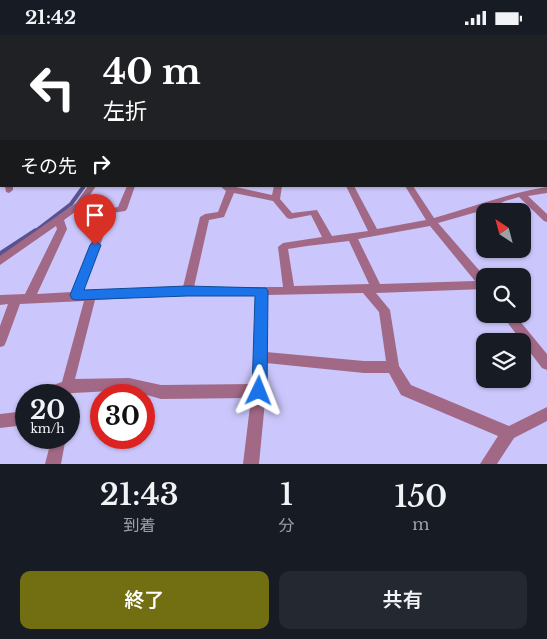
<!DOCTYPE html>
<html lang="ja">
<meta charset="utf-8">
<style>
body{margin:0;font-family:"Libre Baskerville","Noto Sans JP",serif;background:#242831;color:#f1f3f6;height:100vh;display:flex;flex-direction:column;font-size:19px;white-space:nowrap}
*{box-sizing:border-box;margin:0}
p{font-size:16px;color:#9ea1a6}
.icon{flex:none;width:28px;height:28px;fill:none;stroke:currentColor;stroke-width:2;stroke-linecap:round;stroke-linejoin:round}
.map{position:relative;height:429px;overflow:hidden}
.details{display:flex;flex-direction:column;background:#171b24;flex:1}
.details>*{flex:none}
.guide{position:absolute;left:0px;top:0px;width:548px;height:152px;box-shadow:0 1px 4px #0004;background:#202124;color:#fff;overflow:hidden}
.needle{width:32px;rotate:324deg}
.controls{position:absolute;left:476px;top:168px;display:grid;gap:10px}
.controls a{display:grid;place-items:center;width:55px;height:55px;border-radius:10px;background:#171b24;box-shadow:0 1px 4px #0004;font-size:25px}
.speed{position:absolute;left:15px;top:349px;display:flex;gap:10px;font-size:25px;font-weight:700;text-align:center}
.speed>*{display:grid;place-content:center;width:65px;height:65px;border-radius:50%;background:#171b24;box-shadow:0 1px 4px #0004;line-height:1}
.speed small{font-size:12px;font-weight:400}
.speed .limit{border:8px solid #d22;background:#fff;color:#111}
.pin{position:absolute;display:grid;place-items:center;width:42px;height:42px;color:#fff;margin:-51px -21px;border-radius:50% 50% 50% 0;rotate:-45deg;box-shadow:0 0 5px #0007}
.pin .icon{rotate:45deg}
.me{position:absolute;width:55px;margin:-28px;rotate:2deg;stroke-linejoin:round;filter:drop-shadow(0 0 4px #0008)}
.turn{display:flex;align-items:center;gap:18px;height:105px;padding:0 20px;font-size:22px}
.turn .icon{width:65px;height:65px;stroke-width:2.5}
.turn b{display:block;font-size:35px;line-height:42px}
.then{display:flex;align-items:center;height:48px;padding:0 20px;background:#0003;gap:10px;font-size:19px}
.eta{display:flex;justify-content:space-evenly;align-items:center;height:85px;text-align:center}
.eta b{font-size:30px;font-weight:600;line-height:35px}
.button{display:flex;gap:10px;margin-top:auto;padding:10px 20px}
.button a{flex:1;height:58px;border-radius:10px;background:#716f11;color:#fff;font-size:20px;font-weight:600;line-height:58px;text-align:center}
.button a+a{background:#242831;color:#f1f3f6}
.status{display:flex;justify-content:space-between;align-items:center;height:35px;padding:0 25px;background:#171b24;direction:ltr}
.status svg{height:14px;fill:currentColor}
.map>svg:first-child{display:block}
.lines{fill:none;stroke-linecap:round;stroke-linejoin:round}
.stream-far2{stroke:#5b5391;stroke-width:2.5}
.stream-far1{stroke:#5b5391;stroke-width:4}
.stream{stroke:#5b5391;stroke-width:5}
.minor{fill:#a26986;fill-rule:evenodd}
.route{fill:#1a73e8;stroke:#114b97}
</style>
<div class="status"><b>21:42</b><svg viewBox="0 0 49 12"><path d="M0 12V9h3v3zM5 12V6h3v6zM10 12V3h3v9zM15 12V0h3v12zM26 1h20v11H26zM47 4h2v5h-2z"/></svg></div>
<div class="map">
<svg width="547" height="429" viewBox="0 0 547 429">
<rect width="100%" height="100%" fill="#cbc7fc"/>
<g class="lines">
<path class="stream-far2" d="M341 1 348 0"/>
<path class="stream-far1" d="M33 198 71 169 84 151"/>
<path class="stream" d="M0 219 35 196"/>
<path class="minor" d="M100 0H120V1H100Z
M0 7H1V9H0Z
M546 50H547V54H546Z
M0 79H1V83H0Z
M5 151H13V155L9 158 6 157Z
M88 151H96L82 172 64 185 67 194 37 259 72 257 103 176 105 174 118 172 127 151H135L127 174 125 176 112 178 83 256 91 255 95 256 183 252 200 182 205 179 218 177 226 156 220 151H231L272 160 274 151H282L280 164 292 178 317 175 332 201 368 196 346 151H354L377 194 426 185 405 151H413L434 183C473 172 508 158 547 152V158L528 161 547 179V187L544 186 519 162 505 166 491 173 438 188 485 242V254L376 258 390 275 399 331 411 350 509 391 547 372V386L514 403 497 429H480L498 401 401 360 389 338H364L266 328V356L259 429H243L251 363 161 364 129 355 37 360 39 355 62 347 84 266 20 269 6 307 4 311 0 312V291L8 269 0 270V260L25 259 57 194 56 191 0 230V221L76 168ZM234 158 273 166 287 183 290 184 311 180 322 202 283 208 278 212 283 252H194L209 185 224 182ZM430 191 475 246 380 249 358 204ZM349 206 369 249 294 251 288 214 307 211ZM363 258 379 277 386 326H364L266 317 267 260ZM187 260H256L253 349 161 350 129 343 75 344 95 265Z
M501 279H514L547 319V335L542 333Z
M26 376V390L0 393V379Z
M52 402H66L61 429H45Z"/>
</g>
<path class="route" d="M95 206 101 210 84 255 187 251 266 253 268 256 267 356 265 362 259 364 254 362 252 356 255 261H187L76 265 72 264 70 260 90 210Z"/>
</svg>
<div class="controls">
<a><svg class="needle" viewBox="-14 -14 28 28"><path d="M0-13l5 13h-10z" fill="#e53935"/><path d="M0 13l5-13h-10z" fill="#9ea1a6"/></svg></a>
<a><svg class="icon" aria-label="search" viewBox="0 0 24 24"><circle cx="10" cy="10" r="6"/><path d="M15 15l6 6"/></svg></a>
<a><svg class="icon" aria-label="layers" viewBox="0 0 24 24"><path d="M12 4l9 5-9 5-9-5zM3 14l9 5 9-5"/></svg></a>
</div>
<div class="speed"><div>20<small>km/h</small></div><div class="limit">30</div></div>
<div class="pin" style="left:95px;top:210px;background:#d93025"><svg class="icon" aria-label="arrive" viewBox="0 0 24 24"><path d="M6 21V4h12l-3 4 3 4H6"/></svg></div>
<svg class="me" style="left:259px;top:356px" viewBox="-20 -20 40 40"><path d="M0-17L14 15 0 8-14 15z" fill="#1a73e8" stroke="#fff" stroke-width="4"/></svg>
<div class="guide">
<div class="turn"><svg class="icon" aria-label="left" viewBox="0 0 24 24"><path d="M17 20v-9H6M10 6l-5 5 5 5"/></svg><div><b>40 m</b>左折</div></div>
<div class="then">その先<svg class="icon" aria-label="right" viewBox="0 0 24 24"><path d="M7 20v-9h11M14 6l5 5-5 5"/></svg></div>
</div>
</div>
<section class="details">
<div class="eta">
<div><b>21:43</b><p>到着</p></div>
<div><b>1</b><p>分</p></div>
<div><b>150</b><p>m</p></div>
</div>
<div class="button"><a>終了</a><a>共有</a></div>
</section>
